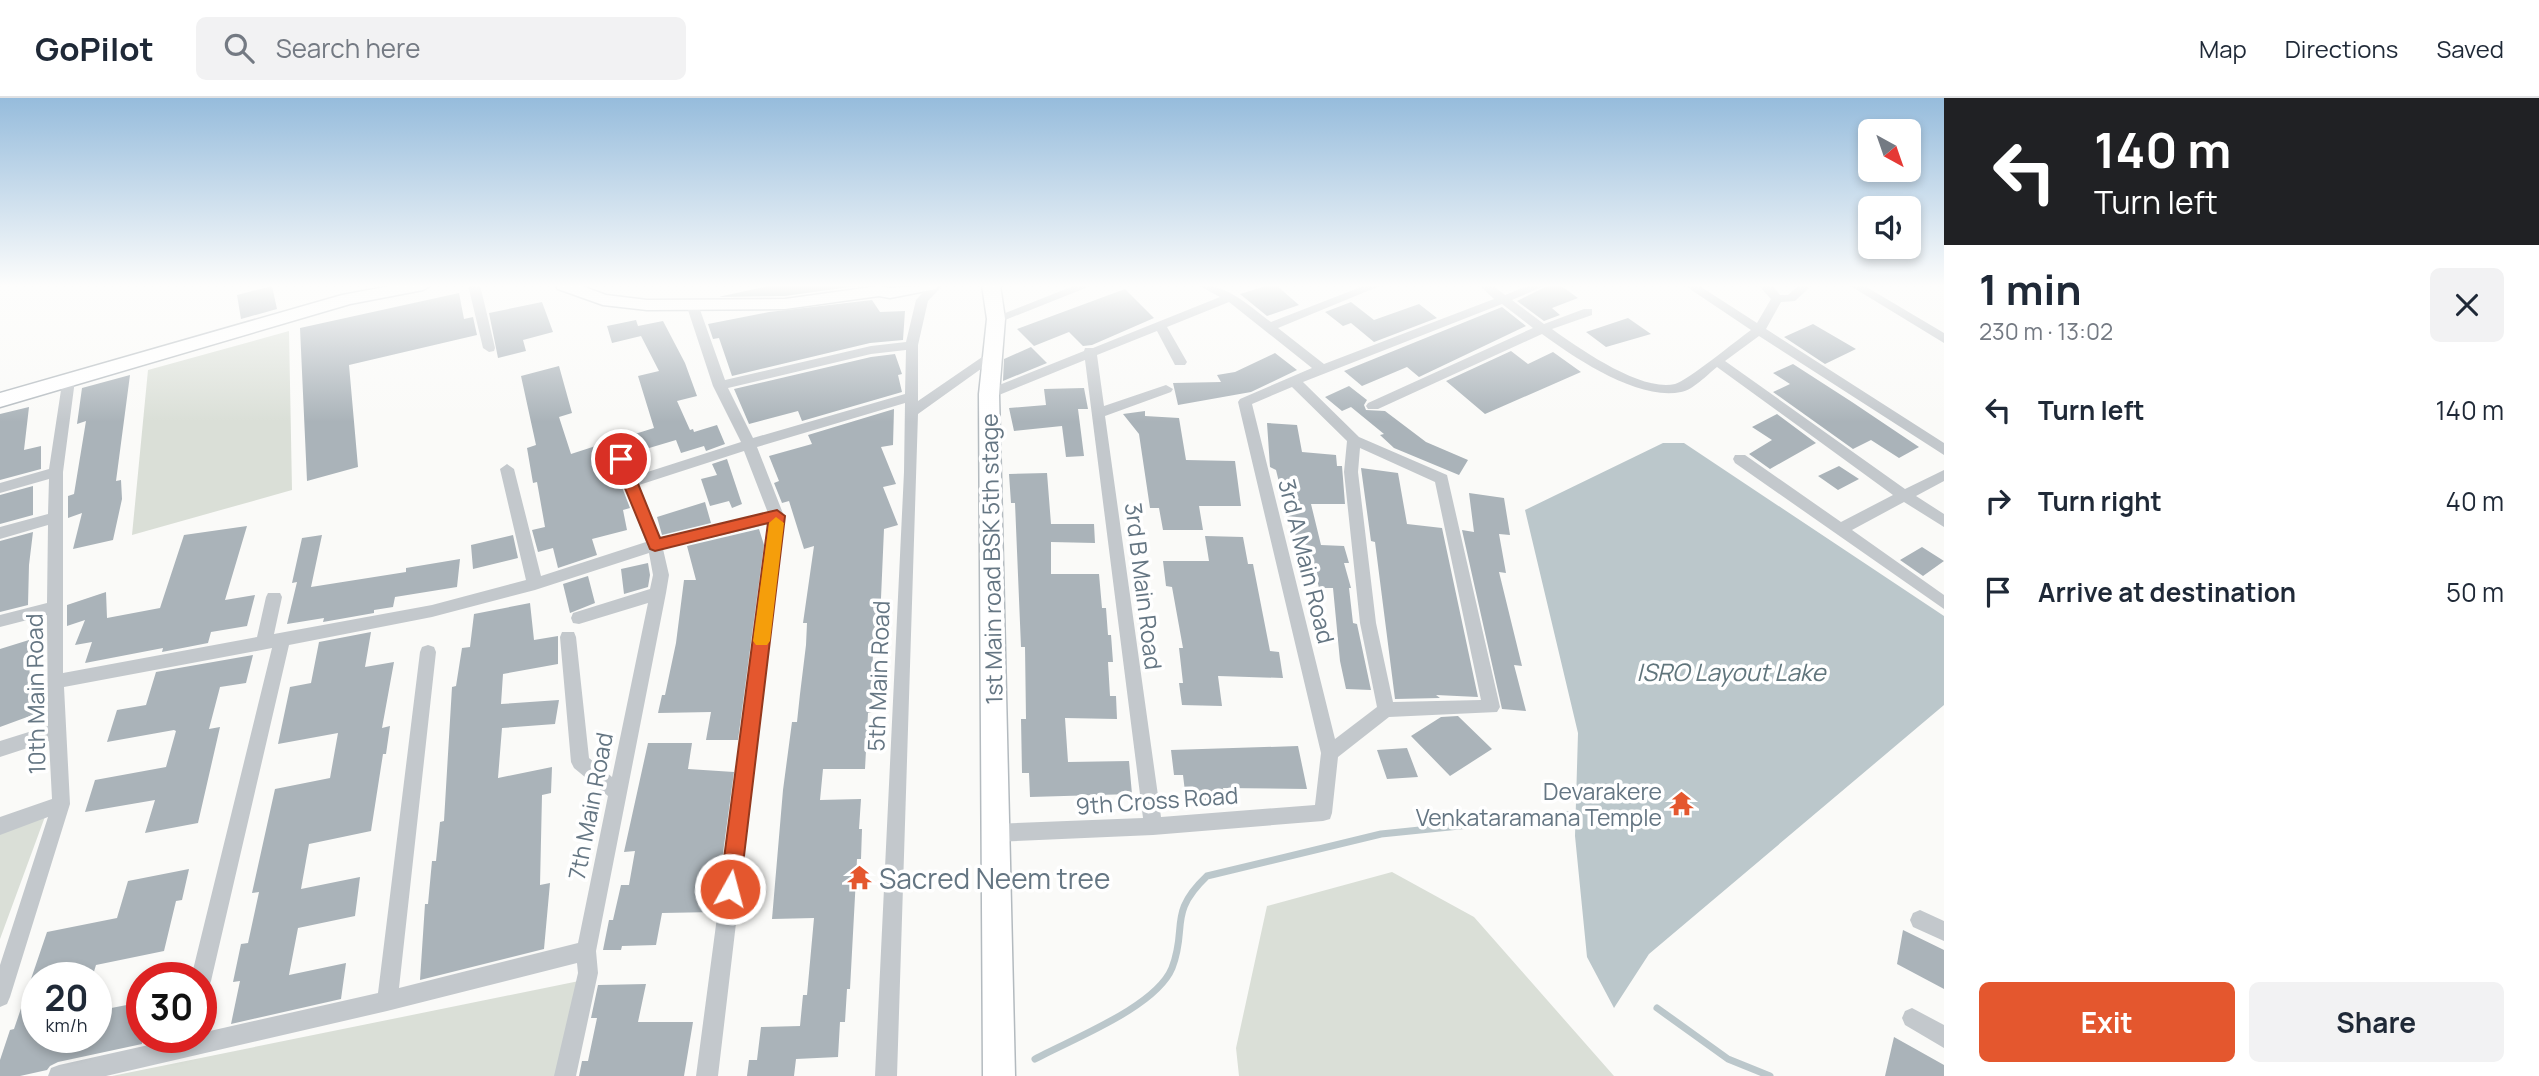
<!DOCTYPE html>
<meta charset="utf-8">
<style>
body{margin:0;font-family:Manrope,sans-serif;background:#f2f2f3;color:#1f2937;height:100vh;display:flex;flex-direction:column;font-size:26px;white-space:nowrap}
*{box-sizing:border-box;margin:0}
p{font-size:23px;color:#747a83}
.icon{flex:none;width:38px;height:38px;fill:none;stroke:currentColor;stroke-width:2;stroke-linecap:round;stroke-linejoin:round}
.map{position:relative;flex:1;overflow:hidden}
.side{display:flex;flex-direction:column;background:#fff;width:595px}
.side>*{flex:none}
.hud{background:#202124;color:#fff;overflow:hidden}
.needle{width:46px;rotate:140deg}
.tools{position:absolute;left:1858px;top:21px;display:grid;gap:14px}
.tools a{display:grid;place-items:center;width:63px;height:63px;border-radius:10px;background:#fff;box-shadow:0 4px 10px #0003;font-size:35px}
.speed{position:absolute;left:21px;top:864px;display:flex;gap:14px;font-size:35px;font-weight:700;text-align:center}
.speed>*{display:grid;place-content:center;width:91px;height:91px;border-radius:50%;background:#fff;box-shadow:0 4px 10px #0003;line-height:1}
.speed small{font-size:18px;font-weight:400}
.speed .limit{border:10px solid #d22;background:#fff;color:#111}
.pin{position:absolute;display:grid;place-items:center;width:60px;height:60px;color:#fff;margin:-30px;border:4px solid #fff;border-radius:50%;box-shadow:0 2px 7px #0007}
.me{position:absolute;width:77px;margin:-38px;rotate:7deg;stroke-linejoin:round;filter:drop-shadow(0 0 5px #0008)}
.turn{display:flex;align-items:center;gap:24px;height:147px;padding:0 35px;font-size:32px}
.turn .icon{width:91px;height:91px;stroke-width:2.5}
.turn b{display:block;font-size:49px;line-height:60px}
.round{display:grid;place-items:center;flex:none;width:74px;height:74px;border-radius:10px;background:#f2f2f3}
.summary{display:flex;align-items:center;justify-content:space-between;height:119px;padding:0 35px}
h1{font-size:42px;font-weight:700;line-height:52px}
.cta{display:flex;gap:14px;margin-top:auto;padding:14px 35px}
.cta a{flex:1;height:80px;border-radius:10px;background:#e4572e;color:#fff;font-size:28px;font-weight:700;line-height:80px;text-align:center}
.cta a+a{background:#f2f2f3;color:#1f2937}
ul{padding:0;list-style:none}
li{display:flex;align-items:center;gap:21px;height:91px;padding:0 35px}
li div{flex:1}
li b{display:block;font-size:26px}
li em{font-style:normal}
header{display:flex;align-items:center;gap:42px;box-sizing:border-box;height:98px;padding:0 35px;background:#fff;border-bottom:2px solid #e0e1e3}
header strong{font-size:33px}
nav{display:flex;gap:38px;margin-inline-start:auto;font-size:24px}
.search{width:490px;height:63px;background:#f2f2f3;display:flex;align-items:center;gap:18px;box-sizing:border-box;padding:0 24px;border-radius:10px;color:#747a83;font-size:26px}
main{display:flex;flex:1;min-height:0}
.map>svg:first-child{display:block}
.green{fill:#dadfd7}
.water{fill:#bbc7cb}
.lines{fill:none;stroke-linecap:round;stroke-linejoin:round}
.stream{stroke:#bbc7cb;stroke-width:7}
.building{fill:#aab3b9}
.secondary-casing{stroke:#b3babf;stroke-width:3}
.street{fill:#c3c8cc;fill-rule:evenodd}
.secondary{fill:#fff;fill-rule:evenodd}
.route{fill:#e4572e;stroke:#94391e;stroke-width:2}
.slow{fill:#f59e0b}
.labels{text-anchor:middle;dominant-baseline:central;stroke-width:7;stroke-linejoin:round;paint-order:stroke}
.street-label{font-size:23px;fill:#657683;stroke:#fff}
.poi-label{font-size:23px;fill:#657683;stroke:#fff;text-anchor:end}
.water-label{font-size:24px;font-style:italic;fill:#60757c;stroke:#fff}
.near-poi-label{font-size:28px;fill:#657683;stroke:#fff;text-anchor:start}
</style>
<header>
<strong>GoPilot</strong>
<div class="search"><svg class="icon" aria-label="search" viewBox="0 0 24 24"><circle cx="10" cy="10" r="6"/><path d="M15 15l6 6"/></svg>Search here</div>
<nav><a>Map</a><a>Directions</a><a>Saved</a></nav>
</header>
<main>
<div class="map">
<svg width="1944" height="978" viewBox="0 0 1944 978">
<rect width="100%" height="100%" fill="#fafaf8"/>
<path class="green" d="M289 233 292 392 132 437 148 272Z
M50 705 0 841V723Z
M1392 774 1474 819 1614 978H1239L1236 950 1267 808Z
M584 882 556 978H112Z"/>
<path class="water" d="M1663 345H1684L1944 518V607L1649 856 1614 910 1587 859 1575 738 1578 635 1525 412Z"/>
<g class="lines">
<path class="stream" d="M1657 910 1728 961 1770 978
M1035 961C1072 941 1156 909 1172 870 1188 829 1167 816 1207 778L1381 736 1576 716"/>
</g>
<path class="building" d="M773 187H864L785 198 718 199Z
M1269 187H1276L1299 207 1267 218 1240 196Z
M1549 187H1560L1578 200 1552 210 1560 217 1544 223 1517 203Z
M272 188 277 211 241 221 237 197Z
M1125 191 1154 220 1092 247 1083 248 1069 234 1034 248 1017 231Z
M459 195 464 221 473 219 477 237 349 267 358 369 307 383 300 230Z
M872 202 880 214 905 213 903 242 870 245 732 278 719 240 713 241 708 226 769 214Z
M542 204 553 234 523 242 526 253 498 260 489 215Z
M1351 204 1374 222 1419 206 1437 220 1374 244 1351 225 1343 228 1325 214Z
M1502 209 1526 228 1419 279 1407 269 1362 288 1344 273Z
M1628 220 1651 236 1606 249 1586 234Z
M636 222 638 228 663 223 685 265 697 298 677 303 690 332 693 331 694 334 717 327 725 346 706 353 704 348 681 355 676 342 629 356 622 340 654 330 638 278 659 273 641 238 612 245 607 228Z
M1813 226 1856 251 1825 266 1784 239Z
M1031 249 1047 265 1003 283 1004 261Z
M1511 253 1528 266 1553 254 1581 274 1485 316 1446 283Z
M1275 255 1297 272 1251 294 1178 307 1173 285 1221 284 1217 277 1235 274Z
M895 256 902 276 898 277 902 294 802 323 798 313 749 326 734 291 871 259Z
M1793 266 1852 304 1919 349 1899 360 1871 342 1853 351 1773 294 1790 286 1773 275Z
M559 268 572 315 559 319 571 356 605 345 630 410 623 412 627 432 592 441 597 457 558 470 553 450 538 454 532 432 545 429 537 384 533 385 527 350 536 347 521 278Z
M130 277 116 383 121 382 122 401 113 442 73 451 82 415 68 420V398L74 396 86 323 77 326 82 290Z
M1349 288 1367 302 1364 307 1366 312 1385 313 1426 344 1468 362 1459 377 1394 350 1380 337 1384 336 1351 309 1342 313 1325 299Z
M1084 290 1088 311H1078L1084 358 1066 359 1062 328 1014 333 1009 310 1046 307 1044 291Z
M29 309 24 352 41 348V371L0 382V316Z
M894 311 893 347 881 349 896 386 883 389 898 427 884 431 881 500 876 547H873L872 614 868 615 865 671H823L820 702 861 701 859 731H862L861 761H857L850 891H847L845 924H840L838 959 796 961 794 978H747L749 962H757L761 929 800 928 803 897H807L814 820 772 821 783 692 792 624H797L800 596 806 547 807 525H803L814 448 804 451 789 403 782 405 774 385 779 383 769 358 812 346 808 337Z
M1145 313V318L1179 320 1186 362 1235 363 1241 408H1199L1203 432H1163L1159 410H1150L1139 336 1123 316Z
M1777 316 1816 345 1770 371 1749 356 1772 342 1752 329Z
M1267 325 1297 327 1302 354 1336 357 1337 368H1342L1345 406H1311L1321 447 1344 448 1349 465H1344L1351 490H1349L1353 525 1357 526 1371 592 1346 591 1340 563 1333 490H1319L1313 464H1301L1293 425H1289L1276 372 1270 369Z
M727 361 742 406 732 410 729 403 710 408 701 381 717 377 712 366Z
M1839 368 1859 381 1838 392 1818 378Z
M1361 370 1398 375 1407 426 1442 430 1478 599 1436 597 1440 600 1395 601 1375 444 1371 443Z
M1047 375 1051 426H1094L1095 445 1051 444V476H1099L1102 510H1106L1108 537H1111L1113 564H1108L1110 598H1116L1117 621 1065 620 1068 664 1129 663 1132 696 1030 699 1029 675H1022L1021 621H1026L1025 549H1021L1015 405H1011L1009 376Z
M33 388V417L0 426V397Z
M1469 395 1504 400 1510 437 1499 436 1506 475 1499 474 1522 568 1514 567 1526 613 1502 611 1462 432 1474 434Z
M705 404 711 425 662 437 657 419Z
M247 428 225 502 255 497 247 528 211 534 208 545 162 554 163 550 85 565 92 544 75 547 85 522 67 528V507L106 494 107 520 160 510 184 437Z
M759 431 764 447 738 642H706L711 614 658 615 662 597H665L676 545 684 482H696L687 448Z
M33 434 29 467 28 507 0 514V443Z
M322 437 311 489 406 474V470L460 461 457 489 395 499 393 509 374 512V515L323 524 324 520 287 526 297 484 292 485 302 440Z
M513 437 518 460 473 471 471 447Z
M1205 438 1243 439 1248 466H1253L1270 553 1279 554 1283 580 1218 578 1222 608 1182 607 1179 585H1183L1179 550H1183L1172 489 1166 488 1163 463H1209Z
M1922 449 1944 463 1923 478 1900 462Z
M648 465 650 477 648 489 624 496 621 471Z
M588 478 595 505 570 515 563 486Z
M530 505 534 542 558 538V566L503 576 501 606 559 602 555 626 502 630 498 680 552 669 551 695 542 697 540 787 550 785 544 851 420 882 425 806H428L432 763H436L440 724 444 723 452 589 456 588 462 550 470 549 474 516Z
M371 534 365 569 394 564 382 630 390 628 386 656H383L371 733 309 746 301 791 360 779 355 818 298 830 289 877 346 865 341 901 231 926 240 883 233 884 241 846 248 845 259 794 252 795 275 691 330 680 338 635 278 646 290 589 311 585 319 544Z
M29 542 30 595 38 592V615L0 629V551Z
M253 557 246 585 220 589 209 631 220 629 198 725 145 735 155 702 85 714 95 682 166 669 176 633 174 632 107 644 117 612 146 607 156 574Z
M1458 618 1492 651 1450 678 1411 638 1441 619Z
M648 645H692L688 671 734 674 715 814 662 815 656 847 622 848 621 852H603L609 822H613L621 787H629L635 753 624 754Z
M1298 648 1307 691 1223 690 1225 702H1186L1183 677H1174L1171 652Z
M1407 650 1418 679 1387 681 1377 652Z
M189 771 182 802 176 803 164 853 96 867 92 880H37V940H96V913L142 904V946L58 964 50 968 47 972 20 978H0V962L10 932 14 931 47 834 117 820 128 783Z
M1903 832 1944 852V891L1897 866Z
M646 886 638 924H693L684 978H579L582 963H588L597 920H591L598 887Z
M1894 939 1944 967V978H1885Z"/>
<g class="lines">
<defs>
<path id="secondary" d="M396 187H432L423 192 350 206 0 309V295L342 197Z
M555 187H579L606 197 647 202 785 201 879 188 890 190 939 187 936 191 890 200 879 198 785 211 647 212 603 207 558 191Z
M982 187H1000L1005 221 999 296 1015 978H983L979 296 987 221Z"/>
</defs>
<use href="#secondary" class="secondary-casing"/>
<path class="street" d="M468 187H480L495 250 494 253 489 254 483 250Z
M930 187H943L928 203 918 247V303L988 255H998L999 258 918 316 897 978H875L904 374 905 305 757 349 784 418 718 978H696L769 426 663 451 669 477 666 495 596 853 598 875 576 978H554L578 875 577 865 387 913 106 978H48L51 970 59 967 180 940H201V935L378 895 420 554 422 549 428 547 434 549 436 554 399 890 578 845 608 698 574 670 571 664 560 539 562 534H574L576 539 589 660 612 679 648 505 579 526 573 525 571 520 573 515 650 491 653 477 649 455 535 492 432 519 289 547 211 883 208 890 201 893V880H191L272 550 64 589 70 706 10 899 7 906 0 909V867L48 719 0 737V719L52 701 49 643 0 659V643L48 628 47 517 0 529V517L47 505 48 427 0 441V429L48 416 49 381 0 395V385L49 371 63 279 68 278 75 282 63 374V575L257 539 266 499 268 495H280L282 499 274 536 432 507 526 482 500 371 507 366 514 371 541 478 646 444 605 338 607 335H617L635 378 741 344 713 288 686 206 688 203 692 202 698 206 725 282 871 248 906 244 916 202ZM906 252 905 296 753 340 728 290 871 256ZM744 353 768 415 660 440 639 387Z
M1076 187H1093L1000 224H992L990 221Z
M1198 187C1227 186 1248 207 1271 224L1366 187H1382L1278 230 1324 266 1494 201 1479 187H1492L1505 197 1530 187H1547L1512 202 1544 226 1584 211H1592V217L1552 231C1580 251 1641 294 1675 286 1687 283 1737 242 1751 232L1684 187H1698L1757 225 1771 201 1760 189 1761 187H1774L1773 189 1780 197H1788L1799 187H1812L1795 203 1781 204 1766 231 1944 345V357L1759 238 1725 263 1905 391 1944 372V383L1916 398 1944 416V429L1904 404 1852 432 1944 497V511L1735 365 1733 361 1735 357H1745L1841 424 1893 397 1717 269C1707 277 1693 292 1681 294 1638 303 1575 260 1542 236L1378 311H1368L1366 308 1368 305 1533 230 1502 206 1303 284 1359 339 1447 377 1500 609 1497 614 1389 619 1338 659 1332 715 1330 721 1323 723 1153 737 994 744 987 741 985 735 987 729 994 726 1143 720 1085 262 994 299 989 300 982 296 984 293 1084 253 1085 250H1093L1220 199ZM1229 204 1312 270 1240 301 1238 304 1321 655 1315 707 1161 719 1105 318 1171 294 1173 291 1166 287 1104 308 1097 257 1157 233 1175 267H1185L1187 264 1167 229ZM1292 289 1347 343 1344 374 1360 525 1377 609 1335 641 1252 306ZM1360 350 1435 384 1481 602 1393 604 1376 525 1358 374Z
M1849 187H1863L1944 235V245Z
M1920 812 1944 823V843L1913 829 1910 822 1913 815Z
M1912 910 1944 927V950L1905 927 1902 920 1905 913Z"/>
<use href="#secondary" class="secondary"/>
</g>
<linearGradient id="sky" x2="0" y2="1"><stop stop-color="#96bcdc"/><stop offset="0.58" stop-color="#fdfdfc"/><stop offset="1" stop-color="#fdfdfc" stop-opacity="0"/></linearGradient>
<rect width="1944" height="324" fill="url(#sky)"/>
<path class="route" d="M621 356 628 361 660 440 777 412 785 418 740 791 737 798 730 801 723 798 720 791 768 425 655 453 650 451 613 361Z"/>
<path class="slow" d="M776 419 784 425 770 543 767 547H756L753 543 769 425Z"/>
<defs>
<symbol id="temple-bare" viewBox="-9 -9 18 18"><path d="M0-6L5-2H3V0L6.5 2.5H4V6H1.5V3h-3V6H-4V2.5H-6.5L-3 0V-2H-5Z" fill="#e4572e" stroke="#fff" stroke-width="2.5" paint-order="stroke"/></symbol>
</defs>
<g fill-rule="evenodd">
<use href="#temple-bare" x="1664" y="688" width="35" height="35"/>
<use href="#temple-bare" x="842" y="762" width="35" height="35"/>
</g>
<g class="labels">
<g class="street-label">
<text transform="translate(991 461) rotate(-91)">1st Main road BSK 5th stage</text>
<text transform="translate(1307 463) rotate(76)">3rd A Main Road</text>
<text transform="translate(1144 488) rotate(83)">3rd B Main Road</text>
<text transform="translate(878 578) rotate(-88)">5th Main Road</text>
<text transform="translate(35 596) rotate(-91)">10th Main Road</text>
<text transform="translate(1157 702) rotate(-4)">9th Cross Road</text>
<text transform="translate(590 708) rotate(-79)">7th Main Road</text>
</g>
<g class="poi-label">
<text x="1662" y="693">Devarakere<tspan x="1662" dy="26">Venkataramana Temple</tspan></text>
</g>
<g class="water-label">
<text x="1731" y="573">ISRO Layout Lake</text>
</g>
<g class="near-poi-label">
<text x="879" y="780">Sacred Neem tree</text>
</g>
</g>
</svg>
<div class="tools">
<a><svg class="needle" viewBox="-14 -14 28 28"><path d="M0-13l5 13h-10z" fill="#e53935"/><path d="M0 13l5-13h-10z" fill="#747a83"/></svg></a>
<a><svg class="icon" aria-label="sound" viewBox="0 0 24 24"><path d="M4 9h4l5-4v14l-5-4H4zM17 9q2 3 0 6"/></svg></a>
</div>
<div class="speed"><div>20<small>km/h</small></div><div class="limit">30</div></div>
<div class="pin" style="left:621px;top:361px;background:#d93025"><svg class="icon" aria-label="arrive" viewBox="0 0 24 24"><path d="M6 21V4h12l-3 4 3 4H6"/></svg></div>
<svg class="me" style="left:730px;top:791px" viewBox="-20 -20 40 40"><circle r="17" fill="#e4572e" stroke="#fff" stroke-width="3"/><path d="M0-11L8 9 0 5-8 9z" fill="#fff"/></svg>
</div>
<section class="side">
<div class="hud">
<div class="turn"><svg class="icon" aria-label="left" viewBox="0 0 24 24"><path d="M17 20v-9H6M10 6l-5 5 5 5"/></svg><div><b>140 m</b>Turn left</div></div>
</div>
<div class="summary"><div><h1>1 min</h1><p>230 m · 13:02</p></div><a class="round"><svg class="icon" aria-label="close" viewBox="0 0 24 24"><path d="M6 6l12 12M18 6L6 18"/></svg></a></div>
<ul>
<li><svg class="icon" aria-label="left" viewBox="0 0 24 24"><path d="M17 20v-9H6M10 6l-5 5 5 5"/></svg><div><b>Turn left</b></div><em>140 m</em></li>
<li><svg class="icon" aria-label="right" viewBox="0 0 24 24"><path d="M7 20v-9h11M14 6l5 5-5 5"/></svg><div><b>Turn right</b></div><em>40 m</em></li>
<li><svg class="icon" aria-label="arrive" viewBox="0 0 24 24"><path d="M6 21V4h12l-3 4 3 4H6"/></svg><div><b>Arrive at destination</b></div><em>50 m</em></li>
</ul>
<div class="cta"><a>Exit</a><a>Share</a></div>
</section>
</main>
